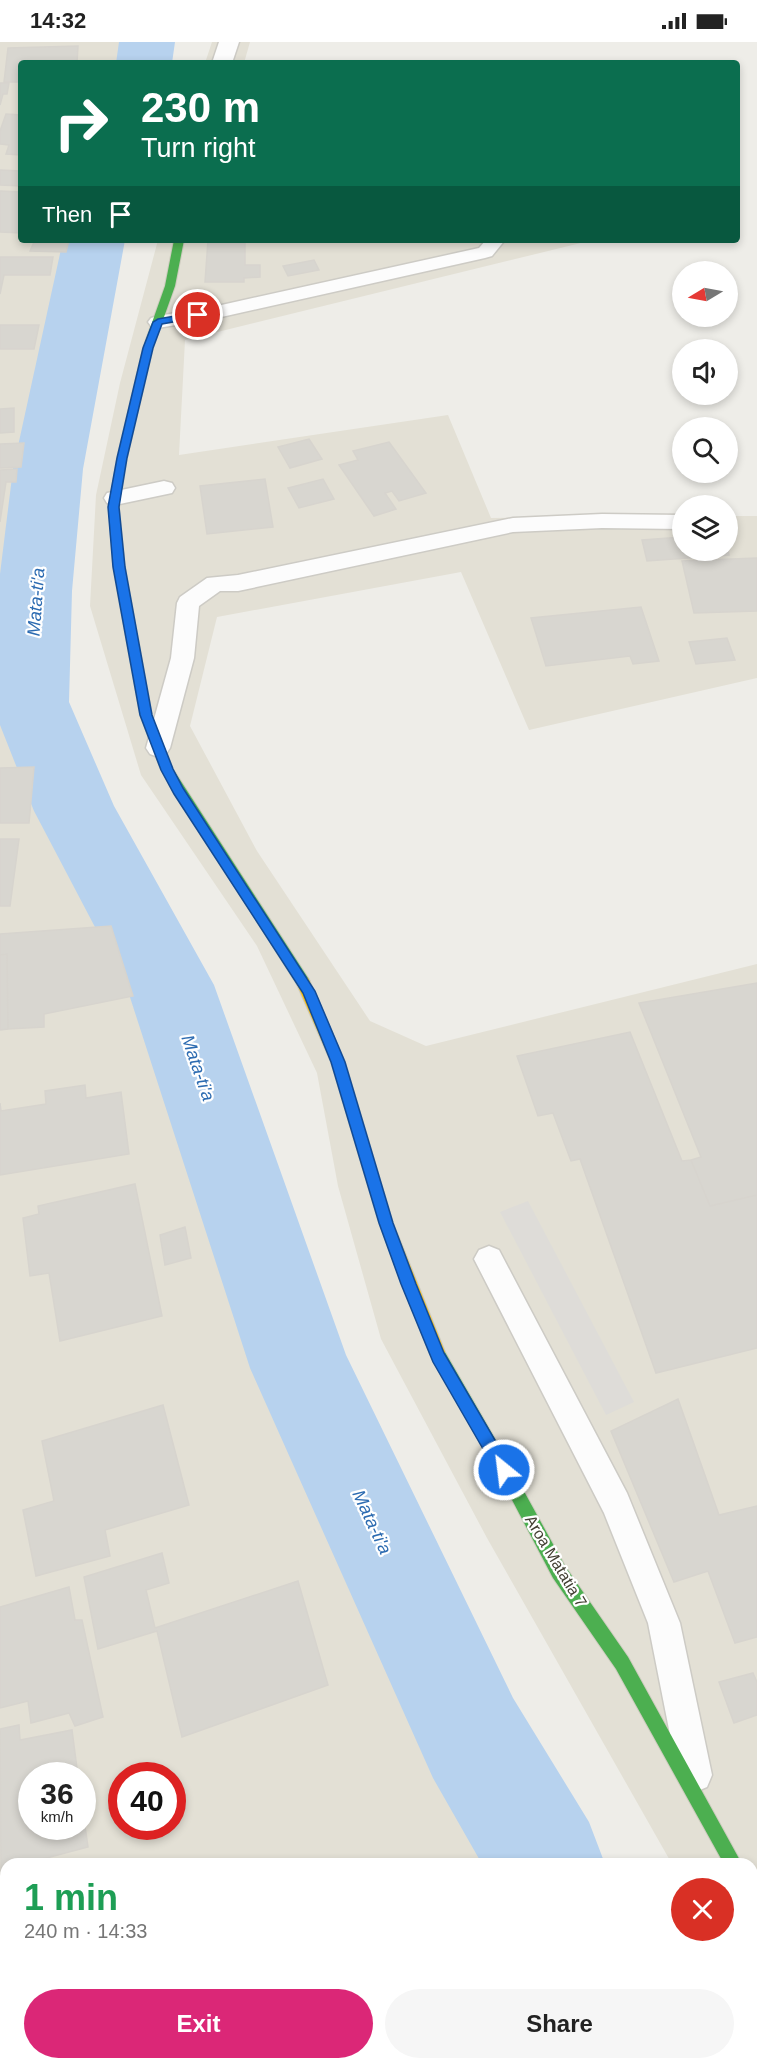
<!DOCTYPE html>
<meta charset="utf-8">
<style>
body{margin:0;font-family:Helvetica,sans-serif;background:#f6f6f6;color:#222;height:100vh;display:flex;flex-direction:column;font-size:22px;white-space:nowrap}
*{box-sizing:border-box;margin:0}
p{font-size:20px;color:#767676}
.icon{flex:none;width:33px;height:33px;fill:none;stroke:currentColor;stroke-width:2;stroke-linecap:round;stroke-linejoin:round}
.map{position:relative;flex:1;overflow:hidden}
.drawer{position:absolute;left:0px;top:1816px;width:758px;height:212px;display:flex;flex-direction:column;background:#fff;border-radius:18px 18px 0 0;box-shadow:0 3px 9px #0003}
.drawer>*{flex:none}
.guide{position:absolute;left:18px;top:18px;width:722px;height:183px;border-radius:6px;box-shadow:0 3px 9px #0003;background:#0b6e4f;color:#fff;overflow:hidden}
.needle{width:39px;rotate:260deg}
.fabs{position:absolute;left:672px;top:219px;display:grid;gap:12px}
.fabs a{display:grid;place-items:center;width:66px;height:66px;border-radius:50%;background:#fff;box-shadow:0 3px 9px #0003;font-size:30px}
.speed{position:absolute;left:18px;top:1720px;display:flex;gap:12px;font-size:30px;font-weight:700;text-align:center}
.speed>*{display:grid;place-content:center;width:78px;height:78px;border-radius:50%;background:#fff;box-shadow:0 3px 9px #0003;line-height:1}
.speed small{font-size:15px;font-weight:400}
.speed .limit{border:9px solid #d22;background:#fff;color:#111}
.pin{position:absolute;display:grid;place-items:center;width:51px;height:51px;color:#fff;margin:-26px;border:3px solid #fff;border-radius:50%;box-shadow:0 2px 6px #0007}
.me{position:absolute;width:66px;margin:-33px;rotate:331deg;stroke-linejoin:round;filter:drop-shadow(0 0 4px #0008)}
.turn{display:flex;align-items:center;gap:21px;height:126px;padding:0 24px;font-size:27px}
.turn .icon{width:78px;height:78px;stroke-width:2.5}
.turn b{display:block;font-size:42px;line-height:51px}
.then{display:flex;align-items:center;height:57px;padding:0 24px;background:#0003;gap:12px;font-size:22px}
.round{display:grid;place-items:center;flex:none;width:63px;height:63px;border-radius:32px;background:#f6f6f6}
.overview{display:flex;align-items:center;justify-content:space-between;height:102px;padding:0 24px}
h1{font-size:36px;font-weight:800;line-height:45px;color:#1e9e55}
.primary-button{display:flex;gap:12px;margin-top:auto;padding:12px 24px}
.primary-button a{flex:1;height:69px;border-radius:36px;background:#db2777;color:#fff;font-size:24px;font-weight:800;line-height:69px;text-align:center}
.primary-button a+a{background:#f6f6f6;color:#222}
.status{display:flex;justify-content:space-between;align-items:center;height:42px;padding:0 30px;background:#fff;direction:ltr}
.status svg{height:16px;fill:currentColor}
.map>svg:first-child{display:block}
.residential{fill:#e3e0d5;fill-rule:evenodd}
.parking{fill:#dedcd8}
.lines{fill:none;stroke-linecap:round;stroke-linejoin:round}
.river{fill:#b7d2ee;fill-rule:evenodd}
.building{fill:#d8d6d0;stroke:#d7d4ce;stroke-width:1.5}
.lane-casing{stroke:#cdcbc5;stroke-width:3}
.street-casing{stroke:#cdcbc5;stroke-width:3}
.fast-casing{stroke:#ceccbf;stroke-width:2}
.slow-casing{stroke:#ceccbf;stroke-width:2}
.lane{fill:#fcfcfc;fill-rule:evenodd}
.street{fill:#fcfcfc;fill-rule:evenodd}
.fast{fill:#4caf50;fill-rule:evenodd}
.slow{fill:#ffc107;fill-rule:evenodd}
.route{fill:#1a73e8;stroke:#114b97;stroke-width:1.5}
.labels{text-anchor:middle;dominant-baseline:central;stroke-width:4.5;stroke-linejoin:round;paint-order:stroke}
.street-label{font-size:16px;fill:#444034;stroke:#fff}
.water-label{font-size:18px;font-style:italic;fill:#2c6bb1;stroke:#fff}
</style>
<div class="status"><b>14:32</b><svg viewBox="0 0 49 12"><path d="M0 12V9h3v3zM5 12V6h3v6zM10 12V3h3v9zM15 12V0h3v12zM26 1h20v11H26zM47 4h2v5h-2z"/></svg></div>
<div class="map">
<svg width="757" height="2027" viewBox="0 0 757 2027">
<rect width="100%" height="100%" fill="#eeede8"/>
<path class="residential" d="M0 0H137L134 21H21V198H84L79 213 8 629 54 770 145 931 486 1822H6V2022H563L565 2027H0ZM32 1734H82V1785H32ZM122 1734H172V1785H122Z
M212 0H250L244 21H205Z
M158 198H593L185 298 179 413 448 373 491 476 682 474V508H728V474H757V636L529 688 461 530 217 575 190 684 257 809 370 979 426 1004 757 922V1973L752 1963V1822H672L487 1496 381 1297 338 1144 317 1031 257 904 141 733 90 564 96 453 120 341Z"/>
<path class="parking" d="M528 1159 634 1360 606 1373 500 1170Z"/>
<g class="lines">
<path class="river" d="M119 0H175L172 21H116Z
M63 198H125L83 427 72 549 69 660 114 764 214 943 346 1313 513 1656 589 1780 605 1822H482L433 1736 250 1326 127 946 34 769 0 683V532L13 427Z
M560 2022H684L685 2027H561Z"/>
</g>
<path class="building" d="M78 4 77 21H21V40H4L8 6Z
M0 41H9L7 52H3L0 63Z
M6 72 21 73V113L6 112 9 103 0 102V89Z
M0 128 21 129V144L0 143Z
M0 149 21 150V191L0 190Z
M35 198H69L66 210 30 209Z
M208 198H245V223H260V235L244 236V240H205Z
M0 215H53L50 233H4L0 252Z
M314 218 319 228 288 234 283 224Z
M0 283H39L34 307H0Z
M14 366V390L0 391V367Z
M309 397 322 417 290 426 278 405Z
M389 400 426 451 399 459 392 449 385 451 396 467 374 474 339 423 358 418 353 409Z
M24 401 21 425 0 426V402Z
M17 427 16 440H6L0 480V428Z
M265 437 273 485 207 492 200 444Z
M323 437 334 457 299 466 288 446Z
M682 495V508L728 507 729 513 647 519 642 498Z
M757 516V569L694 571 682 519Z
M641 565 659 619 633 622 630 614 546 624 531 576Z
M727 596 735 618 696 622 689 600Z
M34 725 29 781H0V726Z
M0 797H19L10 864H0Z
M111 884 133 954 44 972V985L8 987 7 912 0 913V892Z
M7 912 8 987 0 988V913Z
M757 941V1153L710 1164 691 1118 701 1115 639 961Z
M630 990 682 1119 691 1118 710 1164 757 1153V1306L656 1331 580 1117 571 1119 553 1071 538 1074 517 1014Z
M85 1043 86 1056 121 1050 129 1112 0 1133V1061L1 1069 46 1062 45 1049Z
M135 1142 162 1274 60 1299 49 1231 30 1234 23 1176 39 1172 38 1164Z
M185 1185 191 1216 165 1223 160 1193Z
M678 1357 719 1473 757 1464V1595L735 1601 708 1529 674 1540 611 1389Z
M163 1363 189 1463 105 1488 110 1514 36 1534 23 1468 54 1459 42 1399Z
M162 1511 169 1541 146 1548 155 1586 298 1539 328 1643 182 1695 157 1589 98 1607 84 1535Z
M69 1545 75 1578H82L103 1675 75 1684 69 1671 31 1681 28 1659 0 1666V1565Z
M753 1631 757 1640V1673L734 1681 719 1640Z
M19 1683 20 1698 72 1688 78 1734H32V1785H82V1763L88 1805 24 1822H6V1827L1 1829 0 1687Z
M41 2022H154L155 2027H41Z
M480 2022H523L525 2027H465Z"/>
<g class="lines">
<defs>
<path id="lane" d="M486 198H505L492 214 485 216 217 276 158 286 151 284 148 280 151 276 158 274 217 264 479 206Z
M164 439 172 441 175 446 172 451 115 463 107 461 104 456 107 451Z
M602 472 682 473V487L602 486 513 490 238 549H220L199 564 194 616 170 706 166 712 158 715 150 712 146 706 171 616 177 561 180 555 207 536 238 533 513 476Z
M489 1204 499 1208 627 1451 680 1581 712 1733 707 1745 695 1750 683 1745 678 1733 648 1581 604 1471 474 1217 479 1208Z"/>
<path id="street" d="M219 0H239L232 21H212Z
M752 1834 757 1836V1888L752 1886Z
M188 2022H234L235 2027H189Z"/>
<path id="fast" d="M174 198H184L175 244 153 306 127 416 119 466 125 525 152 673 173 727 308 936 310 940 308 944H298L161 728 140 673 113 525 109 466 117 416 143 306 165 244Z
M437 1303 442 1305 498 1402 565 1524 628 1615 742 1822H724L616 1627 553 1536 488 1412 432 1315 429 1310 432 1305Z"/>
<path id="slow" d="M303 935 308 936 310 940 345 1020 393 1181 445 1310 442 1315 437 1317 432 1315 429 1310 379 1181 331 1020 296 940 298 936Z"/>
</defs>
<use href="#lane" class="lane-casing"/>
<use href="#street" class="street-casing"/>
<use href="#fast" class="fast-casing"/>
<use href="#slow" class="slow-casing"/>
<use href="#lane" class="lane"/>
<use href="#street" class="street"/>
<use href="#fast" class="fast"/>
<use href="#slow" class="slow"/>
</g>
<path class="route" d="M198 270 202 273 201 275 162 282 153 306 127 416 119 465 125 525 152 673 173 727 183 746 315 949 345 1020 393 1181 416 1242 444 1311 509 1422 512 1428 509 1433 504 1435 498 1433 433 1320 401 1242 379 1181 331 1020 303 951 174 752 161 728 140 673 113 525 108 465 117 416 143 306 153 280 158 277Z"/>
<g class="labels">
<g class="street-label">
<text transform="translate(556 1519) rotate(59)">Aroa Matatia 7</text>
</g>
<g class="water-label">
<text transform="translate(36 560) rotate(-86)">Mata-ti'a</text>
<text transform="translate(198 1026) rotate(71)">Mata-ti'a</text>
<text transform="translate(372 1480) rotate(65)">Mata-ti'a</text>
</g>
</g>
</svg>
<div class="fabs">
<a><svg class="needle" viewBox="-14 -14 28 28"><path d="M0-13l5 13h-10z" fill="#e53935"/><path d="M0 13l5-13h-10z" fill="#767676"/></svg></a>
<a><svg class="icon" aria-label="sound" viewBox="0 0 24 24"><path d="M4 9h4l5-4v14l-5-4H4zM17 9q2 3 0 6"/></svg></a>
<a><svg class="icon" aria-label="search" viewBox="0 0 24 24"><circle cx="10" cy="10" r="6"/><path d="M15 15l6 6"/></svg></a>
<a><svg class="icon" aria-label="layers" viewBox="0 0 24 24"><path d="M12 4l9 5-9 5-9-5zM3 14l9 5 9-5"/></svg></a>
</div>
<div class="speed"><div>36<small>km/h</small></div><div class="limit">40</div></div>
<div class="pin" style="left:198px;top:273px;background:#d93025"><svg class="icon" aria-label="arrive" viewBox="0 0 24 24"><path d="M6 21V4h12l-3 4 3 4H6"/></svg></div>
<svg class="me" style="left:504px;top:1428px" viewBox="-20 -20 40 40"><circle r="17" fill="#1a73e8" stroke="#fff" stroke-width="3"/><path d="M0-11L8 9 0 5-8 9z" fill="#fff"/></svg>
<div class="guide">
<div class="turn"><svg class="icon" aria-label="right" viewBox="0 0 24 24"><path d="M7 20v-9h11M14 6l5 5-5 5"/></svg><div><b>230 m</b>Turn right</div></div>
<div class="then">Then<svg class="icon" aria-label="arrive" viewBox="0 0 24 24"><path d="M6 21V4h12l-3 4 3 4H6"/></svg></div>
</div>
<section class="drawer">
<div class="overview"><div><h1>1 min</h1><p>240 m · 14:33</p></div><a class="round" style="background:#d93025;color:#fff"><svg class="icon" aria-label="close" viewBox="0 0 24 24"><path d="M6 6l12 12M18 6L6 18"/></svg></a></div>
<div class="primary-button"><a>Exit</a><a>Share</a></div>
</section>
</div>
